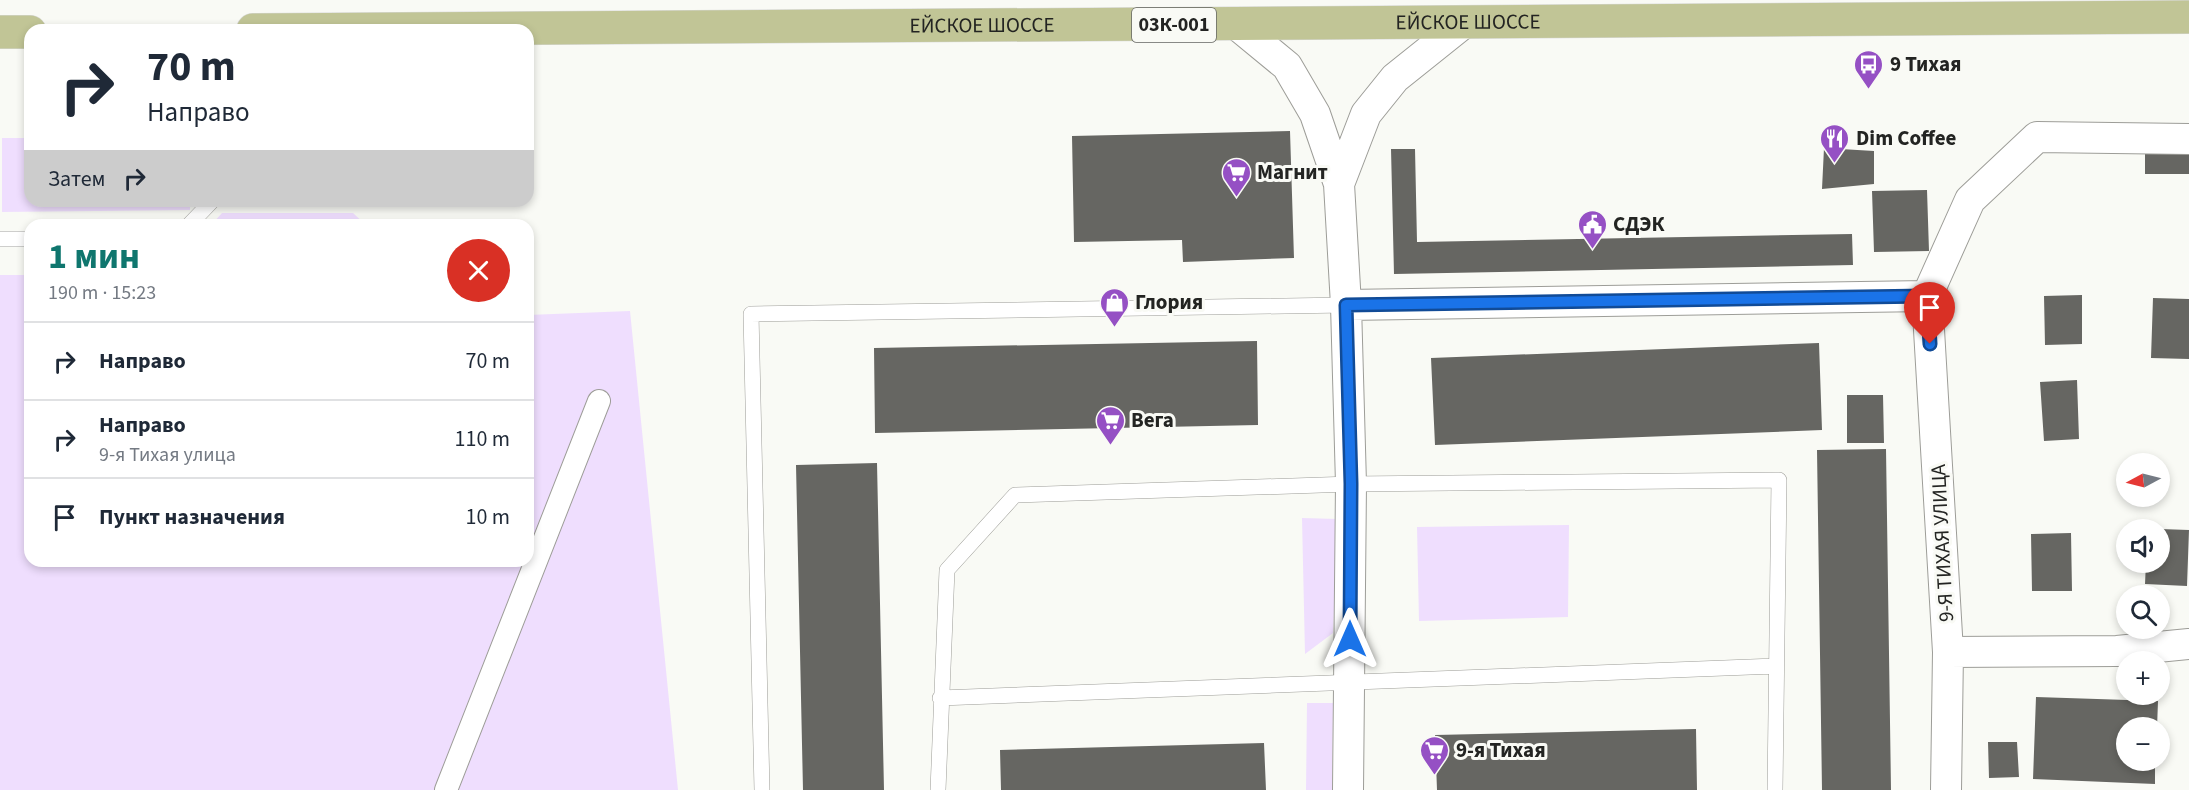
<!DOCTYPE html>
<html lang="ru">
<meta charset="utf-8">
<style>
body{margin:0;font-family:"Source Sans 3",sans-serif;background:#f6f6f7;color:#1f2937;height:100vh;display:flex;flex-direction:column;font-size:22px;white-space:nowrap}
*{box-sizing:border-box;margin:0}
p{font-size:20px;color:#747a83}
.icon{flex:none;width:33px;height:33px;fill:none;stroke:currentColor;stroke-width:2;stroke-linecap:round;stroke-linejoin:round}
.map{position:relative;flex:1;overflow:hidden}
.drawer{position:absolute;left:24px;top:219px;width:510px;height:348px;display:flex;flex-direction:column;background:#fff;border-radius:18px;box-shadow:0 3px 9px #0003}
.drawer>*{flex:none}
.banner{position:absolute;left:24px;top:24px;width:510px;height:183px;border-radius:18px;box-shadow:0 3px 9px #0003;background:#fff;color:#1f2937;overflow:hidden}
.needle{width:39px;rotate:263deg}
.controls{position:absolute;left:2116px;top:453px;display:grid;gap:12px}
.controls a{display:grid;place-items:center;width:54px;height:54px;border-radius:50%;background:#fff;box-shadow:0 3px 9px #0003;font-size:30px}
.pin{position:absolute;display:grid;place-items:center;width:51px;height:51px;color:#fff;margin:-62px -26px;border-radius:50% 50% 50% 0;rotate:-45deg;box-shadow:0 0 6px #0007}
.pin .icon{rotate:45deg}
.me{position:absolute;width:66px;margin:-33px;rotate:0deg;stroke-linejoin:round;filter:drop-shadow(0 0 4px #0008)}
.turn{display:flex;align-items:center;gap:21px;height:126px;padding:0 24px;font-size:27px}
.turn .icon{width:78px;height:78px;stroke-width:2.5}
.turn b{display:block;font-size:42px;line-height:51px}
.then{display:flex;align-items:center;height:57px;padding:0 24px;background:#0003;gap:12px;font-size:22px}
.round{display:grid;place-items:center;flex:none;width:63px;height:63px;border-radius:32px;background:#f6f6f7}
.head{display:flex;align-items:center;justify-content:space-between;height:102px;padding:0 24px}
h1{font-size:36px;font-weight:700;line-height:45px;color:#0f766e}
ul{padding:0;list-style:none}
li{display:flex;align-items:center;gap:18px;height:78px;padding:0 24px;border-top:2px solid #e0e1e3}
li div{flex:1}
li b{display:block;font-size:22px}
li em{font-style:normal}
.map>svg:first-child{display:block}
.green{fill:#efdefe}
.building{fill:#666662}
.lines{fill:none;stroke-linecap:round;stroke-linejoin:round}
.service-casing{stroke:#9d9d98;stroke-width:16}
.pedestrian-casing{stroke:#9d9d98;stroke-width:24}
.minor-casing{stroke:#9d9d98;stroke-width:32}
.primary-casing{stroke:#d7d8d7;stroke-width:34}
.service{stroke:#fff;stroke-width:15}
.pedestrian{stroke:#fff;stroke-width:22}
.minor{stroke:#fff;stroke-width:30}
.primary{stroke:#c1c596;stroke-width:33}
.route-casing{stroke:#114b97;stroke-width:15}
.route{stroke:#1a73e8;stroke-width:10}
.labels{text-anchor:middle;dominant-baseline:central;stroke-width:6;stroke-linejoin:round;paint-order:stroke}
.shield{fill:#f9faf5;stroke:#636461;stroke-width:1.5}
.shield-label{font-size:20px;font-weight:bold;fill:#232422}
.street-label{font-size:21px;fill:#232422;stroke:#f9faf5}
.poi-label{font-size:21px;font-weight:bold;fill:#232422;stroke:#f9faf5;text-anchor:start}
</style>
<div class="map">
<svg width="2189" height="790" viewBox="0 0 2189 790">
<rect width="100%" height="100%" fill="#f9faf5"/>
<path class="green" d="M2 138H30V201H190V210L2 212Z
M222 213H353L366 225H211Z
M0 275H30V561H528V315L630 311 678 790H0Z
M1302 518 1338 519 1333 633 1305 654Z
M1569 525 1568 617 1419 621 1417 527Z
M1307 703H1333L1332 790H1306Z"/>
<path class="building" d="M1290 131 1294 258 1183 262 1182 240 1074 242 1072 136Z
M2145 145 2189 146V174H2145Z
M1824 148 1874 151V184L1822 189Z
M1391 149H1415L1417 242 1852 234 1853 265 1394 274Z
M1927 190 1929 251 1874 252 1872 191Z
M2082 295V344L2045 345 2044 296Z
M2153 298 2189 299V359L2151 358Z
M1257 341 1258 425 875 433 874 348Z
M1819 343 1822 430 1435 445 1431 358Z
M2077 380 2079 439 2044 441 2040 382Z
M1847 395H1883L1884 443H1847Z
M1886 449 1891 790H1822L1817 450Z
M877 463 884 790H803L796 465Z
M2160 529 2189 530 2187 586 2145 584 2146 562H2160Z
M2071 533 2072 591H2032L2031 534Z
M2036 697 2158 701 2157 728H2127V760H2155V784L2033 779Z
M1696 729 1697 790H1437L1435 735Z
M1988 742H2017L2019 777 1989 778Z
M1264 743 1266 790H1001L1000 750Z"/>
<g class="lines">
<defs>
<path id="service" d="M189 225 212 201
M0 239H30
M940 698 1776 666
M762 790 751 314 1346 305
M938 790 947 570 1015 495 1351 484 1779 480 1775 790"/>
<path id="pedestrian" d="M446 790 599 401"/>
<path id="minor" d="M1237 25 1287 66 1315 114 1339 184 1346 305 1351 484 1348 790
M1339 184 1366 114 1395 78 1465 22
M1346 305 1927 296
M1948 652 2117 651 2189 644
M1946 790 1948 652 1927 296 1970 200 2037 137 2189 139"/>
<g id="primary">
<path id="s1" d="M253 30 2189 17"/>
<path d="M0 32H30"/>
</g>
</defs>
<use href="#service" class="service-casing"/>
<use href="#pedestrian" class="pedestrian-casing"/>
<use href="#minor" class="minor-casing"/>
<use href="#primary" class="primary-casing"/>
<use href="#service" class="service"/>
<use href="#pedestrian" class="pedestrian"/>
<use href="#minor" class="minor"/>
<use href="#primary" class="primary"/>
</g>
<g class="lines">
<defs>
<path id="route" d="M1350 639 1351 484 1346 305 1927 296 1930 344"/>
</defs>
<use href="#route" class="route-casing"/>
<use href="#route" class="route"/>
</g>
<defs>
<symbol id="bus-pin" viewBox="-11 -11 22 30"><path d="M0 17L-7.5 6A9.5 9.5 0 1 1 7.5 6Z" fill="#9550c4" stroke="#f9faf5"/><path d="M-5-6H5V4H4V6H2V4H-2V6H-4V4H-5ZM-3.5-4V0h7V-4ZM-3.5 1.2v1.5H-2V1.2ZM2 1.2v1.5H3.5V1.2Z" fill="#fff"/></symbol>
<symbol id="restaurant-pin" viewBox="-11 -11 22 30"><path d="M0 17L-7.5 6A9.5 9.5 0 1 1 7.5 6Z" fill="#9550c4" stroke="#f9faf5"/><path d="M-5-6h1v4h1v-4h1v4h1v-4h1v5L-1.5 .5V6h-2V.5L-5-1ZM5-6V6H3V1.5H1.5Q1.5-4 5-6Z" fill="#fff"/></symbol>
<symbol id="supermarket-pin" viewBox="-11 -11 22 30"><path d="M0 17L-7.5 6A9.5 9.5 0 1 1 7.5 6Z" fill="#9550c4" stroke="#f9faf5"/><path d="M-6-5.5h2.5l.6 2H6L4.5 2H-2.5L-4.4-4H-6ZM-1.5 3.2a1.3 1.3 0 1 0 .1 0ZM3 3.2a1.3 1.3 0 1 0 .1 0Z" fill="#fff"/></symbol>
<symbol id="civic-pin" viewBox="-11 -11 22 30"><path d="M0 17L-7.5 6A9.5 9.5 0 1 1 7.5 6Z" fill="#9550c4" stroke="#f9faf5"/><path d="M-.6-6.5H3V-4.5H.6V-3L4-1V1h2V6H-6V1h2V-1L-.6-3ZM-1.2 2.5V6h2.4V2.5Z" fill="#fff"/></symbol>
<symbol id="shop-pin" viewBox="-11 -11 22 30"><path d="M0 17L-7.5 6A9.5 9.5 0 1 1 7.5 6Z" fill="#9550c4" stroke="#f9faf5"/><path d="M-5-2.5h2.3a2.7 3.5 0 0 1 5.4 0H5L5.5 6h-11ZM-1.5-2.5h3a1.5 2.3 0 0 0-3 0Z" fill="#fff"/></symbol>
</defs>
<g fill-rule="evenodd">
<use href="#bus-pin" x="1852" y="48" width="33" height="45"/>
<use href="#restaurant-pin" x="1818" y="122" width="33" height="45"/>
<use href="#supermarket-pin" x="1220" y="156" width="33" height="45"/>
<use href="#civic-pin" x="1576" y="208" width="33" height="45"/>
<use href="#shop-pin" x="1098" y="286" width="33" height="45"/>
<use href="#supermarket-pin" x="1094" y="404" width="33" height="45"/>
<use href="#supermarket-pin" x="1418" y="734" width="33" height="45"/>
</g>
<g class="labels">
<rect class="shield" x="1132" y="8" width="84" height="34" rx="4.5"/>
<g class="shield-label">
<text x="1174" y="25">03К-001</text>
</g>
<g class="street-label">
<text stroke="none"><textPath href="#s1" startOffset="1215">ЕЙСКОЕ ШОССЕ</textPath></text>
<text stroke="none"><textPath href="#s1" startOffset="729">ЕЙСКОЕ ШОССЕ</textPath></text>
<text transform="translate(1942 543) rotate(-93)">9-Я ТИХАЯ УЛИЦА</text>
</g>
<g class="poi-label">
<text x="1890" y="64">9 Тихая</text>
<text x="1856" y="138">Dim Coffee</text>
<text x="1257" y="172">Магнит</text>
<text x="1613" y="224">СДЭК</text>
<text x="1135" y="302">Глория</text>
<text x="1131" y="420">Вега</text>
<text x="1456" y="750">9-я Тихая</text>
</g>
</g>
</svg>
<div class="controls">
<a><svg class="needle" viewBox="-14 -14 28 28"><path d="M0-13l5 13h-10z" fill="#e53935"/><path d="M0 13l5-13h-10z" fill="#747a83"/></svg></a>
<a><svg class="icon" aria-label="sound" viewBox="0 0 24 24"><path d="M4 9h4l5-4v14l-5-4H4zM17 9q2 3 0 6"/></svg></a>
<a><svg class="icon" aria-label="search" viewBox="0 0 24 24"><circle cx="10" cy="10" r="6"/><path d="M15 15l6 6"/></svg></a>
<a>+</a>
<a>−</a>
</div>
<div class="pin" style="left:1930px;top:344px;background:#d93025"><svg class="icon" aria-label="arrive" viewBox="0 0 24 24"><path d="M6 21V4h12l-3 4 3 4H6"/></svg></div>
<svg class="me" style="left:1350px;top:639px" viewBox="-20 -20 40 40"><path d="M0-17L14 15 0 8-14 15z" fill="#1a73e8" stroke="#fff" stroke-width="4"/></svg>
<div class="banner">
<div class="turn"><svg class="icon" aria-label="right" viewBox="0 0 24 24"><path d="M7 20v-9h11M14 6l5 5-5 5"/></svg><div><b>70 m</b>Направо</div></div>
<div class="then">Затем<svg class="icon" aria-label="right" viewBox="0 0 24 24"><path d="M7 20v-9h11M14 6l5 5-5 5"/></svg></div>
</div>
<section class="drawer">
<div class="head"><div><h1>1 мин</h1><p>190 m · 15:23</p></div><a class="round" style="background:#d93025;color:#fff"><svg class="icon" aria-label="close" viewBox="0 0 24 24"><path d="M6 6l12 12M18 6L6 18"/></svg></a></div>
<ul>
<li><svg class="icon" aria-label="right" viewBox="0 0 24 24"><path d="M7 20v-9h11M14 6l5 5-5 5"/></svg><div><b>Направо</b></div><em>70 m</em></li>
<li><svg class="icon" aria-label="right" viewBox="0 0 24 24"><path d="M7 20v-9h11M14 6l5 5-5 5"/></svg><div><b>Направо</b><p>9-я Тихая улица</p></div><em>110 m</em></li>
<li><svg class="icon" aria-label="arrive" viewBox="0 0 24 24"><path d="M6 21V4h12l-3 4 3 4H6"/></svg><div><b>Пункт назначения</b></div><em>10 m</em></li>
</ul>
</section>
</div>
